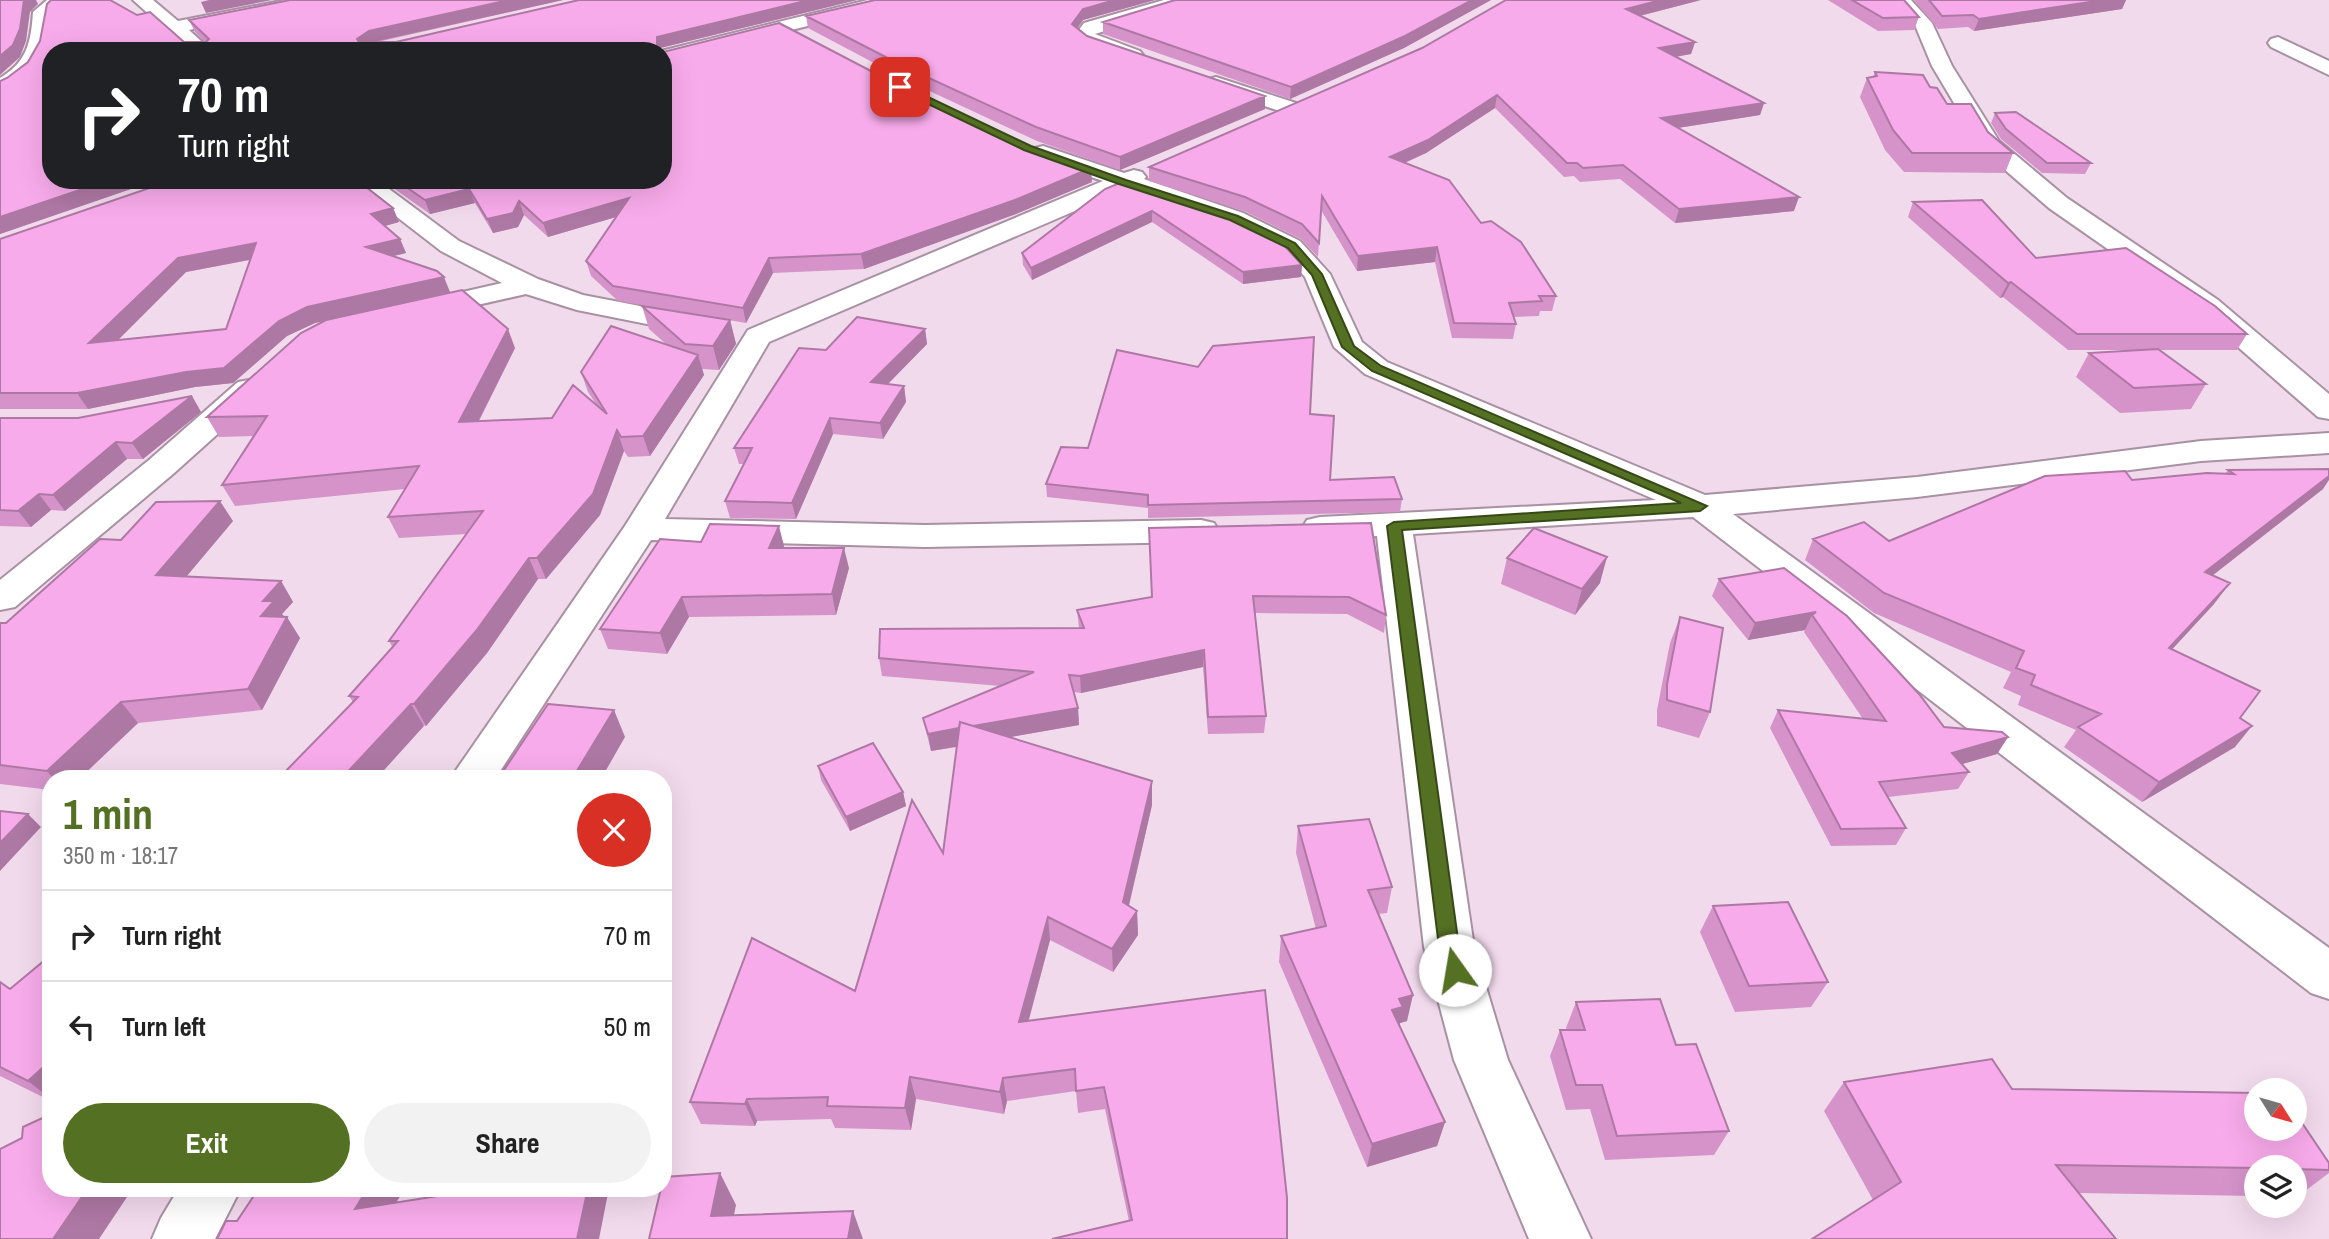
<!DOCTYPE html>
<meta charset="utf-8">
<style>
body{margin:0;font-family:"Archivo Narrow",sans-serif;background:#f2f2f2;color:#222;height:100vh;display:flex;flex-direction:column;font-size:26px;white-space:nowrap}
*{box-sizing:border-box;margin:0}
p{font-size:23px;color:#767676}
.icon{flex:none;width:38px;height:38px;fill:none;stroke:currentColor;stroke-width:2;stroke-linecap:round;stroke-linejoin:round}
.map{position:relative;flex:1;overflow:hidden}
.sheet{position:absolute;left:42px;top:770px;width:630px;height:427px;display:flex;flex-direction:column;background:#fff;border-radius:28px;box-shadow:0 7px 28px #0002}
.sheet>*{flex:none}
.guide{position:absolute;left:42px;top:42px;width:630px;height:147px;border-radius:28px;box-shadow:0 7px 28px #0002;background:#202124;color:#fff;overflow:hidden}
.needle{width:46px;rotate:127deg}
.fabs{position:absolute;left:2244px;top:1078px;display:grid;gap:14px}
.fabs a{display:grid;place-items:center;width:63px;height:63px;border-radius:50%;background:#fff;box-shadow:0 7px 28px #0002;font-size:35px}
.pin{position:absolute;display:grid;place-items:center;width:60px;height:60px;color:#fff;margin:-30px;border-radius:14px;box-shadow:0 4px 10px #0006}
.me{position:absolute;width:77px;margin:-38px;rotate:347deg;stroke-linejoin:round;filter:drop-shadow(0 0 5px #0008)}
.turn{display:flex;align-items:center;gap:24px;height:147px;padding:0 21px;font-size:32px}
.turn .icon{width:91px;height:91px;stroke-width:2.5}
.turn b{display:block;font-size:49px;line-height:60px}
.round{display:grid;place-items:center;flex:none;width:74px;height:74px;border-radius:37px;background:#f2f2f2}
.summary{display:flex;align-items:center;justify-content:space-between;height:119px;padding:0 21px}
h1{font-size:42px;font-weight:800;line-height:52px;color:#547023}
.cta{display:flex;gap:14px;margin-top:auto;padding:14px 21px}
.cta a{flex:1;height:80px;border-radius:42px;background:#547023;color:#fff;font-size:28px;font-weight:800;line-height:80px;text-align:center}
.cta a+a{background:#f2f2f2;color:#222}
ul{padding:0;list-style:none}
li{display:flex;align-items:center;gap:21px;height:91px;padding:0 21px;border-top:2px solid #e0e0e0}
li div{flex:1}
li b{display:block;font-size:26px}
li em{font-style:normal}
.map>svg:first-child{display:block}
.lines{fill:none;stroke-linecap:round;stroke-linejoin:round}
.minor-casing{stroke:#a891a3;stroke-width:4}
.minor{fill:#fff;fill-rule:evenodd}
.wall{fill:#d593ca;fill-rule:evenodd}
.shaded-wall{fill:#ae78a4}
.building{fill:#f8abeb;stroke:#ae78a4;stroke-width:2;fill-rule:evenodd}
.route{fill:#547023;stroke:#374917;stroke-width:2}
</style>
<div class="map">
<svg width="2329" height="1239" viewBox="0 0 2329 1239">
<rect width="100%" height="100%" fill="#f2daed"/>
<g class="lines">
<defs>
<path id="minor" d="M47 0H67L51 14C50 49 38 84 0 93V78C27 62 31 42 33 12Z
M133 0H153L178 21 286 0H322L313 5 189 30 212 51H190Z
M868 0H899L896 4 663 62V51H661Z
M1164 0H1192L1189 4 1095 34 1140 51 1143 55 1140 59C1126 63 1084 46 1075 35L1084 23Z
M1892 0H1911L1932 23 1952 66 1999 141 2067 198 2218 300 2329 394V419L2318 417 2198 312 2049 208 1982 150 1932 66 1915 25Z
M2278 37 2329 61V75L2271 47 2268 43 2271 39Z
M1216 77 1299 104 1302 109 1299 114 1291 115 1209 87 1206 83 1209 79Z
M1043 146 1124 173 1134 170 1142 172 1146 177 1144 179 1243 213 1300 241 1330 274 1362 342 1387 362 1705 495 1917 477 2201 441 2329 433V453L2201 461 1917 497 1733 514 2329 948V999L2311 993 1693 517 1413 534 1474 947 1508 1060 1591 1239H1529L1454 1060 1424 947 1377 536 1320 539 1307 536 1302 528 1307 520 1320 517 1656 500 1365 374 1334 347 1305 277 1282 251 1225 223 1126 189 769 342 665 519 925 525 1201 520 1214 523 1219 531 1214 539 1201 542 925 547 651 540 495 779H450L625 526 748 330 1103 181 1035 158 1032 153 1035 148Z
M349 180H377L459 241 538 279 583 295 707 319 711 325 707 331 697 334 577 310 526 294 420 318 410 316 406 310 410 304 502 283 441 251Z
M249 380 260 382 264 389 260 396 173 474 15 607 0 610V580L149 460 238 382Z
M179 1188H241L215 1239H152L161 1218Z"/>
</defs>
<use href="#minor" class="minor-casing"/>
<use href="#minor" class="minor"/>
</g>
<path class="wall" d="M51 0H110L137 15 150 12 184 42H205L195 32 189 20 290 0H563L377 42H396L579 0H857L660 48V51H51V180H157L0 234V81L7 78 28 62 40 41 47 4Z
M875 0H1155L1083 20 1078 28 1087 36 1265 109 1120 170 1037 141 908 81 808 28 806 16Z
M1175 0H1491L1404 48 1290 99 1103 34V22Z
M1701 0 1640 16 1695 42 1691 54 1676 57 1764 103 1760 115 1678 128 1794 211 1675 223 1620 179 1580 182 1574 176 1564 177 1495 108 1426 153 1405 163 1481 223 1556 296 1552 311H1540L1539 316 1514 317 1516 324 1513 339 1452 338 1435 262 1357 271 1321 210 1318 257 1301 239 1244 211 1149 181V167L1422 48Z
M1828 0H1904L1919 17 1914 30 1878 31Z
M1914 0H2126L2122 9 1974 31 1968 27 1938 29Z
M1875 72 1930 87 1947 104 1988 132 2013 153 2005 173 1904 172 1885 150 1860 97 1867 78 1873 77Z
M890 81 1092 182 1016 214 864 269 773 273 746 323 618 301 591 276 586 261 616 217 548 237 524 215 518 227 493 233 475 203 430 214 382 180H663Z
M1995 113 2091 163 2085 174 2042 173 2001 139 1991 123Z
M1105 189 1302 265 1301 277 1243 284 1152 222 1032 280 1023 265 1022 253Z
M1913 202 2036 258 2247 334 2237 350H2160L2206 384 2191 409 2120 413 2076 377 2089 353 2137 350H2068L2003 297 2000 298 1908 217Z
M393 208 399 222 385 226 400 239 406 253 394 256 450 292 315 323 287 336 233 383 195 387 88 409H0V239ZM250 260 226 329 118 340 186 272Z
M642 306 730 320 736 344 719 370 702 369 704 375 650 456 628 457 624 451 600 515 546 579H538L487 653 426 726 353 702 349 696 393 648 389 641 467 534 399 538 388 517 405 489 235 506 222 485 253 436 219 437 207 417 515 348 479 421 552 418 596 404 588 392 581 372 666 344 649 329Z
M925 329 927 344 888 384 904 386 906 402 883 439 833 434 796 519 730 518 725 501 744 464H739L734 448 826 350Z
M192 396 201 412 143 459H127L65 511 51 510 31 527 0 526V418H78Z
M1310 414 1330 480 1402 499 1400 512 1148 518V508L1047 497 1046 484Z
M2228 470 2323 489 2212 576 2214 604 2172 649 2240 718 2235 747 2142 802 2064 747 2076 730 2018 705 2021 696 2003 688 2011 672 1874 613 1805 560 1813 539 1889 541 2132 480 2225 474Z
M233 521 186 577 281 581 293 602 282 614 300 638 262 710 138 723 79 779H51V790L0 784V623H6L121 540Z
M1371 523 1386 615 1384 633 1347 614 1255 613 1266 716 1264 733 1208 734 1203 667 1081 693 1074 692 1078 708 1079 725 1010 737 1152 781V805L1129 906 1137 911 1138 935 1113 972 1050 940 1029 1020 1287 1198 1129 1221 1105 1109 1078 1113 1076 1091 1007 1101 1004 1114 916 1099 911 1130 835 1128 831 1119 757 1121 755 1126 701 1124 690 1102 855 991 943 853 957 747 931 751 927 735 923 718 1000 686 882 676 879 658 1079 628 1077 610 1151 597Z
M701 542 784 546 783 548 849 568 836 615 689 617 667 654 608 649 600 629Z
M1507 558 1600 583 1575 615 1501 584Z
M1784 568 1944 727 2008 737 1997 754 1962 764 1969 772 1958 789 1888 797 1906 828 1896 845 1831 846 1770 728 1778 710 1863 719 1804 632 1805 630 1748 640 1712 596 1719 579Z
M1680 617 1710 712 1699 738 1657 726V710L1670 643Z
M818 766 903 792 906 806 850 831 821 780Z
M1298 826 1392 887 1387 913 1378 914 1407 1021 1400 1023 1399 1025 1445 1122 1437 1146 1367 1167 1279 962 1281 936 1316 929 1296 853Z
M1713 906 1828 982 1811 1007 1735 1012 1700 932Z
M51 955V1101L0 1076V982L10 989Z
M1576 1002 1676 1045 1729 1131 1714 1155 1605 1160 1590 1109 1566 1110 1550 1056 1560 1030H1567L1566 1028Z
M1844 1082 2012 1089 2329 1163V1173L2297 1197H2294V1167H2256V1196L2079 1193 1873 1200 1824 1111Z"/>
<path class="shaded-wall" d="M24 0H36L38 4 30 12 26 41 20 57 0 75V56Z
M209 0H272L206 13 201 2Z
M509 0H563L373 42 361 51 357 39 369 31Z
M809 0H857L660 48V51H657V37Z
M1115 0H1155L1083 20 1072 35V24L1083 9Z
M1472 0H1491L1404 48 1290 99 1291 87Z
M1661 0H1701L1623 20 1626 9Z
M2103 0H2126L2122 9 1974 31 1979 19Z
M1695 42 1691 54 1656 60 1659 48Z
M1497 95 1495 108 1426 153 1388 170 1390 157Z
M1265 96V109L1120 170V157Z
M1764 103 1760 115 1658 131 1661 118Z
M1091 168 1092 182 1016 214 864 269 861 254Z
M109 180H157L0 234V217Z
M469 189 475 203 430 214 425 200Z
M1799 197 1794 211 1675 223 1679 209Z
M629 198 633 212 548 237 543 223Z
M519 201 524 215 518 227 493 233 487 219Z
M393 208 399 222 377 228 371 214Z
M1152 211V222L1032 280 1031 268Z
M400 239 406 253 372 261 366 247Z
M256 243 264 257 186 272 99 359 89 343 178 258Z
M1437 247 1435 262 1357 271 1358 256Z
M769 258 773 273 746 323 743 308Z
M1302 265 1301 277 1243 284V272Z
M444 277 450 292 315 323 287 336 233 383 195 387 88 409 77 393 279 321 307 307Z
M2011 282 2003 297 2000 298 2008 283Z
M730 320 736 344 719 370 713 346Z
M508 329 515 348 468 442 459 422Z
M925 329 927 344 874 398 871 382Z
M698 355 704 375 650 456 643 436Z
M904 386 906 402 883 439 880 423Z
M192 396 201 412 143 459 132 443Z
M830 418 833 434 796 519 792 503Z
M617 430 624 451 600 515 546 579 537 558Z
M116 442 127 459 65 511 53 495Z
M2329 476V480L2323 489 2190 593 2205 572Z
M39 494 51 510 31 527 18 511Z
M220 501 233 521 170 596 156 575Z
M779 526 784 546 774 568 769 548Z
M844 548 849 568 836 615 832 594Z
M1607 557 1600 583 1575 615 1582 589Z
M529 558 538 579 487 653 426 726 414 704Z
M281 581 293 602 282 614 286 619 287 617 300 638 262 710 248 689 263 601Z
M2230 583 2214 604 2154 669 2169 648Z
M682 597 689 617 667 654 660 633Z
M1816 612 1812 615 1805 630 1748 640 1755 623Z
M1204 650 1203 667 1081 693 1080 676Z
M121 702 138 723 79 779H54L47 771Z
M411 704 424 726 376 779H341Z
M1078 708 1079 725 931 751 928 734Z
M614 710 625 737 601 779H572Z
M2252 726 2235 747 2142 802 2159 782Z
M2008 737 1997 754 1942 770 1952 753Z
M1152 781V805L1124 926 1123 902Z
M903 792 906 806 850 831 846 817Z
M28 814 41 827 0 871V843Z
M663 817 669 831 663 851Z
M1137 911 1138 935 1113 972 1112 949Z
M1048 917 1050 940 1022 1044 1019 1022Z
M1413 995 1407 1021 1400 1023 1397 1033 1392 1010 1399 999Z
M51 1060V1099L28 1081Z
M910 1077 916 1099 911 1130 905 1108Z
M1003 1078 1007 1101 1004 1114 1000 1092Z
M747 1099 757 1121 755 1126 745 1104Z
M1445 1122 1437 1146 1367 1167 1372 1144Z
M720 1173 736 1205 729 1239 711 1216Z
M88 1188H133L99 1239H53Z
M368 1188H405L378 1233 355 1209Z
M588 1188H609L599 1239H577Z
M853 1211 863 1239H848Z"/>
<path class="building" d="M0 0H24L20 29 13 45 0 56Z
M51 0H110L137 15 150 12 184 42H206L209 39 189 20 290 0H509L369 31 357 39 359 42H396L579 0H809L657 37V50L658 51H51V180H109L0 217V81L7 78 28 62 40 41 47 4Z
M875 0H1115L1083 9 1072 24 1087 36 1265 96 1120 157 1036 127 907 68 806 16Z
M1175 0H1472L1405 36 1291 87 1103 22Z
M1506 0H1661L1626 9 1695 42 1659 48 1764 103 1661 118 1799 197 1679 209 1623 165 1583 168 1577 163H1567L1497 95 1428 140 1390 157 1449 180 1481 223 1491 221 1521 242 1556 296H1539L1542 301 1509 303 1516 324 1454 323 1437 247 1358 256 1322 196 1319 243 1302 224 1245 197 1149 167 1422 48Z
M1852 0H1904L1919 17 1883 18Z
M1929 0H2103L1979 19 1973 15 1942 16Z
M779 23 890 81 1018 142 1091 168 1015 200 861 254 769 258 743 308 613 286 586 261 629 198 543 223 519 201 513 213 487 219 469 189 425 200 396 180H663V52Z
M1875 72 1923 75 1930 87 1937 88 1947 104H1971L1988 132 2013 153H1912L1893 130 1867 78 1877 76Z
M2016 112 2091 163H2047L2006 129 1995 113Z
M173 180H357L393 208 371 214 400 239 366 247 437 271 444 277 307 307 279 321 224 368 186 372 77 393H0V239ZM256 243 226 329 89 343 178 258Z
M1122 182 1224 214 1281 242 1302 265 1243 272 1152 211 1031 268 1022 253 1105 189Z
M1982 200 2036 258 2126 248 2215 306 2247 334H2077L2011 282 2008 283 1913 202Z
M462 290 508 329 459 422 552 418 573 385 607 414 581 372 611 326 698 355 643 436 621 437 617 430 593 494 537 558H529L476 631 414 704H411L341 779H278L358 697 349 696 398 641H389L483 511 388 517 419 466 222 485 267 416 207 417 301 333 326 320Z
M642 306 730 320 713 346 685 344Z
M857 317 925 329 871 382 904 386 880 423 830 418 792 503 725 501 752 448H734L799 348 826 350Z
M1314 337 1310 414 1334 416 1330 480 1394 477 1402 499 1148 505V495L1046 484 1061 447 1088 448 1117 350 1198 367 1213 346Z
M2158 349 2206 384 2134 388 2089 353Z
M192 396 132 443 116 442 53 495 39 494 18 511 0 510V418H78Z
M2329 469V476L2205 572 2230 583 2169 648 2260 691 2240 718 2252 726 2159 782 2078 727 2101 714 2031 685 2035 675 2016 668 2024 651 1884 593 1813 539 1864 522 1889 541 2045 476 2125 471 2132 480 2207 473 2234 474 2228 470Z
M220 501 156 575 281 581 263 601H274L261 616 287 617 248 689 121 702 47 771 0 765V623H6L100 539 121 540 156 502Z
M1371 523 1386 615 1349 597 1253 596 1266 716 1208 717 1204 650 1080 676 1069 675 1078 708 973 726 960 722 959 728 928 734 923 718 1034 672 879 658 880 629 1084 628 1077 610 1152 597 1149 528Z
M710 524 779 526 769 548H844L832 594 682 597 660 633 600 629 660 539 701 542Z
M1534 528 1607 557 1582 589 1507 558Z
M1784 568 1847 616 1919 694 1944 727 2002 732 2008 737 1952 753 1969 772 1879 782 1906 828 1841 829 1778 710 1886 721 1812 615 1816 612 1755 623 1719 579Z
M1680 617 1723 628 1710 712 1667 700V684Z
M548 704 614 710 572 779H498Z
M960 722 1152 781 1123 902 1137 911 1112 949 1048 917 1019 1022 1265 990 1287 1198V1239H1052L1132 1220 1104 1087 1076 1091 1075 1069 1003 1078 1000 1092 910 1077 905 1108 827 1106 828 1097 747 1099 745 1104 690 1102 752 938 855 991 912 800 943 853Z
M873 743 903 792 846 817 818 766Z
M0 811 28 814 0 843Z
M1369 819 1392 887 1368 890 1413 995 1399 999 1403 1007 1392 1010 1445 1122 1372 1144 1281 936 1326 926 1298 826Z
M1788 902 1828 982 1749 986 1713 906Z
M51 955V1060L28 1081 0 1067V982L10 989Z
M1660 999 1676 1045 1696 1044 1729 1131 1617 1136 1602 1085H1576L1560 1030H1585L1576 1002Z
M1992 1059 2012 1089 2256 1093V1129H2294V1111L2329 1163V1170L2294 1169V1167H2256V1168L2056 1165 2116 1239H1812L1901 1182 1844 1082Z
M51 1114V1188H88L53 1239H0V1149L22 1138 23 1127Z
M720 1173 711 1216 853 1211 848 1239H649L661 1188H663L664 1177Z
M259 1188H368L355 1209 489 1188H588L577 1239H217L226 1221H237Z"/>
<path class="route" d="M897 85H903L1031 146 1126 180 1238 216 1295 243 1322 274 1354 346 1381 366 1707 506 1700 511 1402 530 1459 947 1466 970 1462 976 1455 979 1448 976 1439 947 1387 526 1394 522 1681 503 1372 371 1342 347 1312 275 1288 248 1230 220 1119 184 1024 150 897 89Z"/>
</svg>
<div class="fabs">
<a><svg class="needle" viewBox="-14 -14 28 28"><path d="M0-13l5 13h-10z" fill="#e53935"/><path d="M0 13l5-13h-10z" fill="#767676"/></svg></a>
<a><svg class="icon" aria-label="layers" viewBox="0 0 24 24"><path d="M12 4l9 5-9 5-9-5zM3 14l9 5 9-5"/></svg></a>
</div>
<div class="pin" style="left:900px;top:87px;background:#d93025"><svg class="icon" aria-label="arrive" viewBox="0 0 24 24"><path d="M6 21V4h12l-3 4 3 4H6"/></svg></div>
<svg class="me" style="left:1455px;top:970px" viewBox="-20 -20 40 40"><circle r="19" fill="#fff"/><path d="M0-13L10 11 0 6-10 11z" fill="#547023"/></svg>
<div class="guide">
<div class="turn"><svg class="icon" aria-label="right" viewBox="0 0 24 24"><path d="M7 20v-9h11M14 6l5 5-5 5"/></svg><div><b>70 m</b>Turn right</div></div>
</div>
<section class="sheet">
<div class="summary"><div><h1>1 min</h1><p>350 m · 18:17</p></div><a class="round" style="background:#d93025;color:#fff"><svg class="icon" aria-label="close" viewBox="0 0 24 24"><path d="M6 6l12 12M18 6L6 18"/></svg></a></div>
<ul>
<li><svg class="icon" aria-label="right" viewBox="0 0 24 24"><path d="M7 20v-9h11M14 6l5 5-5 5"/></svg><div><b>Turn right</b></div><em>70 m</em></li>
<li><svg class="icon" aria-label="left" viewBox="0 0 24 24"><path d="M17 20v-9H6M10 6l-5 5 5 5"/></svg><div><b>Turn left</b></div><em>50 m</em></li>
</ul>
<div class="cta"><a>Exit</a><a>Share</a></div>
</section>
</div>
